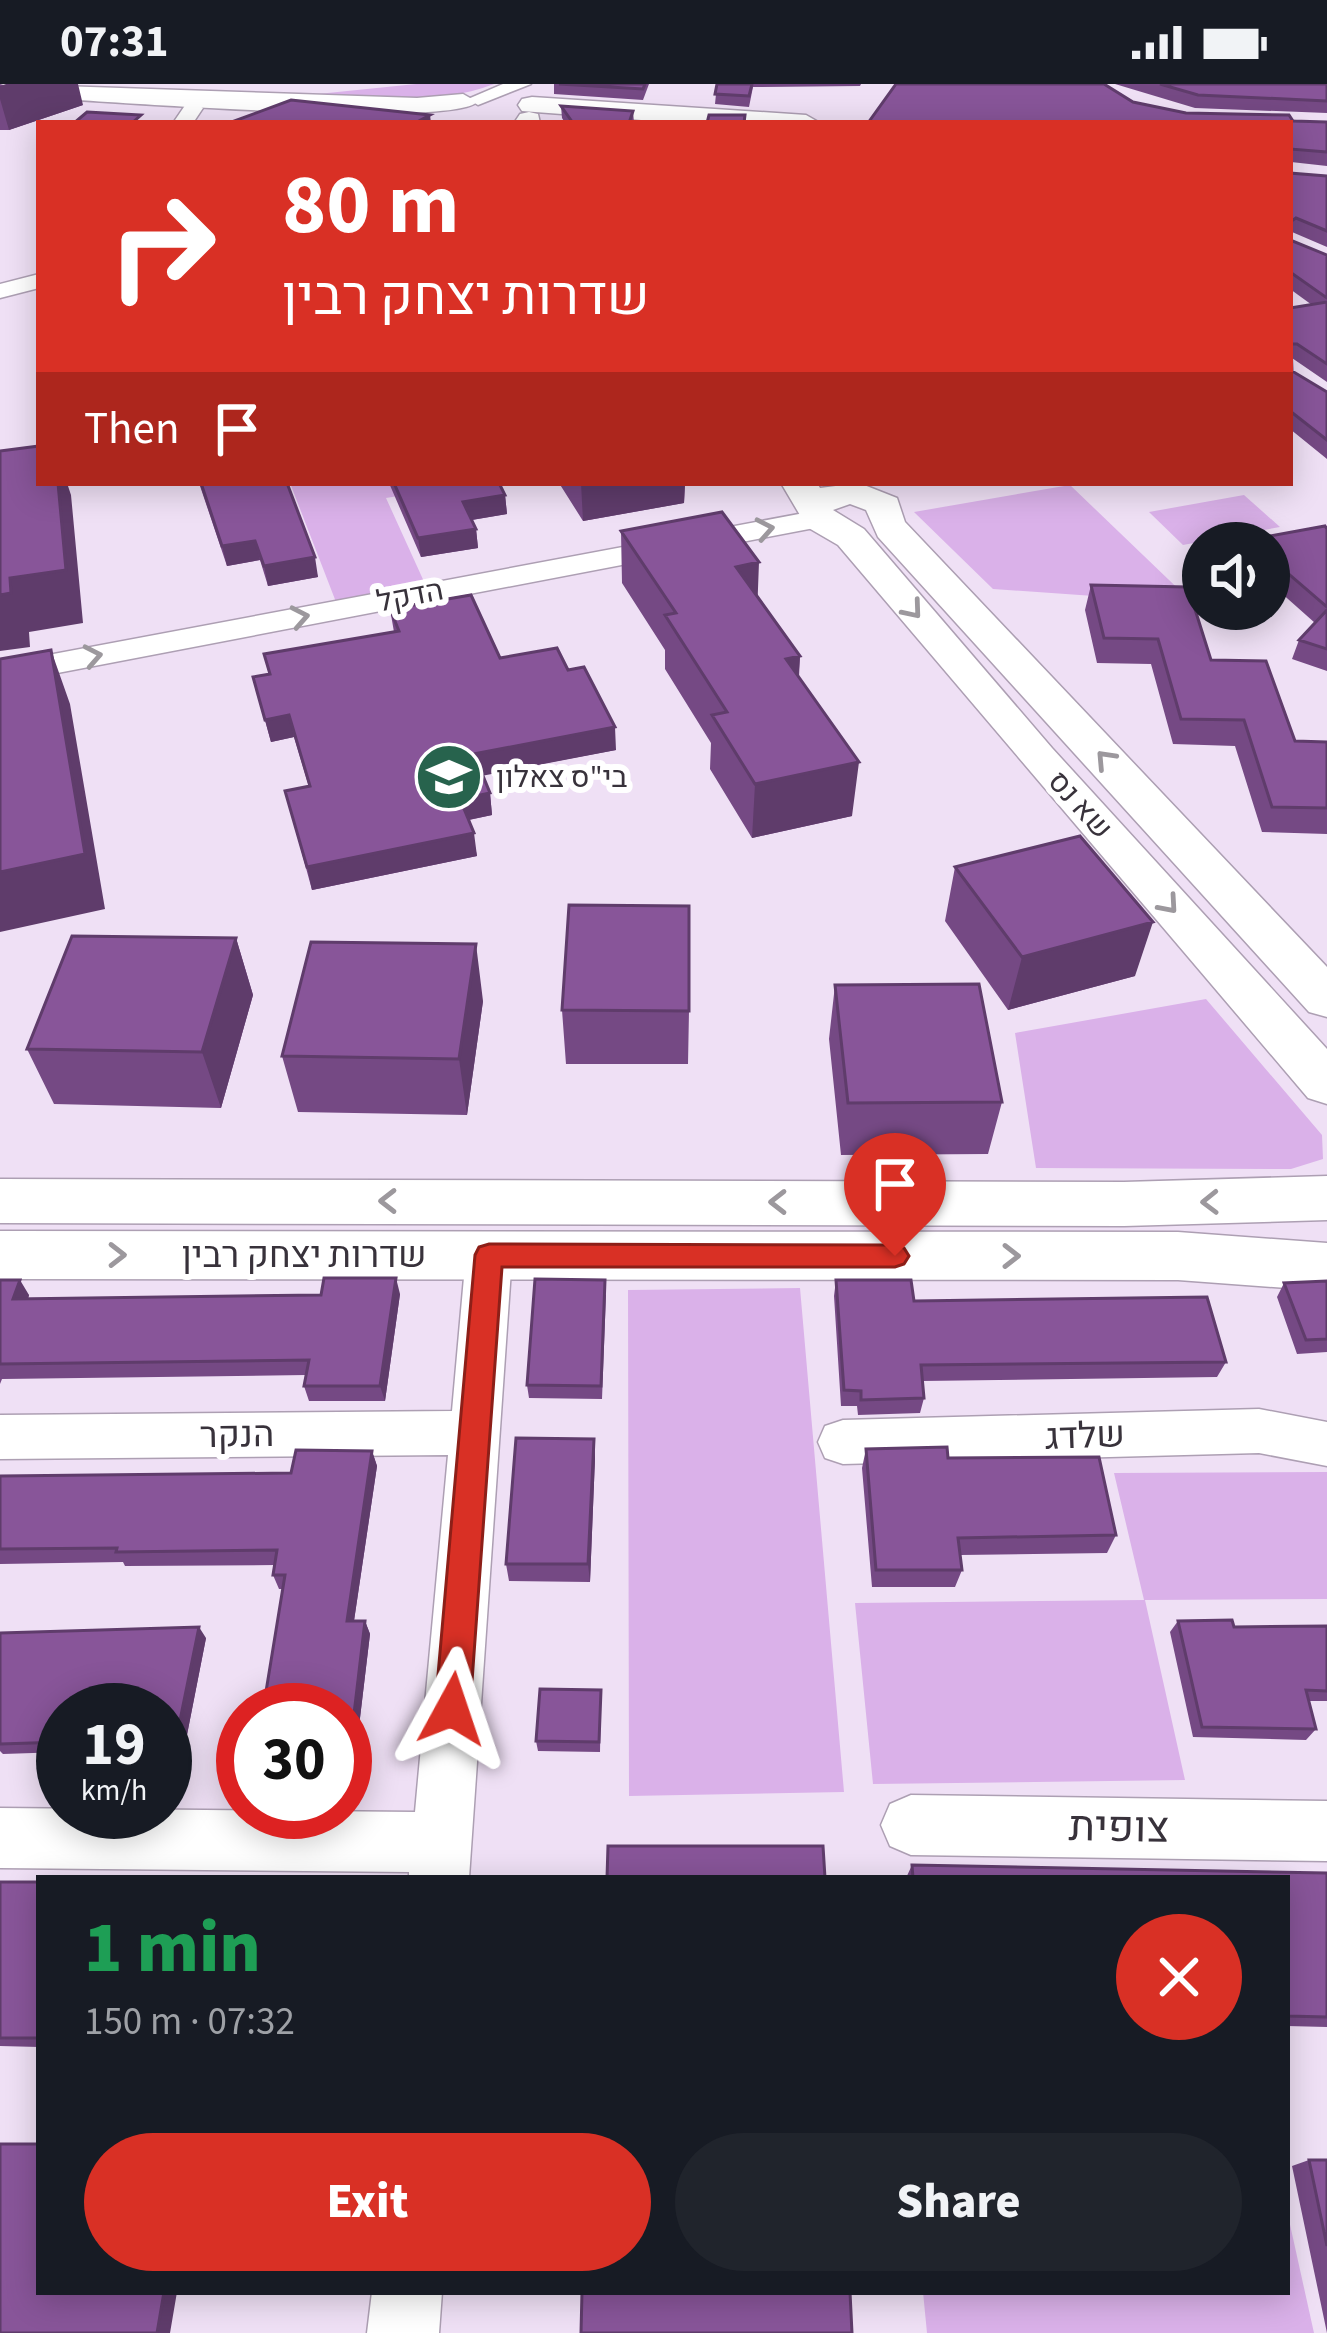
<!DOCTYPE html>
<meta charset="utf-8">
<style>
body{margin:0;font-family:"Source Sans 3",Heebo,sans-serif;background:#20242c;color:#f1f3f6;height:100vh;display:flex;flex-direction:column;font-size:45px;white-space:nowrap}
*{box-sizing:border-box;margin:0}
p{font-size:39px;color:#9ea1a6}
.icon{flex:none;width:66px;height:66px;fill:none;stroke:currentColor;stroke-width:2;stroke-linecap:round;stroke-linejoin:round}
.map{position:relative;flex:1;overflow:hidden}
.drawer{position:absolute;left:36px;top:1791px;width:1254px;height:420px;display:flex;flex-direction:column;background:#171b24;border-radius:0px;box-shadow:0 6px 30px #0003}
.drawer>*{flex:none}
.hud{position:absolute;left:36px;top:36px;width:1257px;height:366px;border-radius:0px;box-shadow:0 6px 30px #0003;background:#d93025;color:#fff;overflow:hidden}
.fabs{position:absolute;left:1182px;top:438px;display:grid;gap:24px}
.fabs a{display:grid;place-items:center;width:108px;height:108px;border-radius:50%;background:#171b24;box-shadow:0 6px 30px #0003;font-size:60px}
.speed{position:absolute;left:36px;top:1599px;display:flex;gap:24px;font-size:60px;font-weight:700;text-align:center}
.speed>*{display:grid;place-content:center;width:156px;height:156px;border-radius:50%;background:#171b24;box-shadow:0 6px 30px #0003;line-height:1}
.speed small{font-size:30px;font-weight:400}
.speed .limit{border:18px solid #d22;background:#fff;color:#111}
.pin{position:absolute;display:grid;place-items:center;width:102px;height:102px;color:#fff;margin:-123px -51px;border-radius:50% 50% 50% 0;rotate:-45deg;box-shadow:0 0 12px #0007}
.pin .icon{rotate:45deg}
.me{position:absolute;width:132px;margin:-66px;rotate:5deg;stroke-linejoin:round;filter:drop-shadow(0 0 9px #0008)}
.turn{display:flex;align-items:center;gap:42px;height:252px;padding:0 48px;font-size:54px}
.turn .icon{width:156px;height:156px;stroke-width:2.5}
.turn b{display:block;font-size:84px;line-height:102px}
.then{display:flex;align-items:center;height:114px;padding:0 48px;background:#0003;gap:24px;font-size:45px}
.round{display:grid;place-items:center;flex:none;width:126px;height:126px;border-radius:63px;background:#20242c}
.summary{display:flex;align-items:center;justify-content:space-between;height:204px;padding:0 48px}
h1{font-size:72px;font-weight:800;line-height:90px;color:#1e9e55}
.cta{display:flex;gap:24px;margin-top:auto;padding:24px 48px}
.cta a{flex:1;height:138px;border-radius:72px;background:#d93025;color:#fff;font-size:48px;font-weight:800;line-height:138px;text-align:center}
.cta a+a{background:#20242c;color:#f1f3f6}
.status{display:flex;justify-content:space-between;align-items:center;height:84px;padding:0 60px;background:#171b24;direction:ltr}
.status svg{height:33px;fill:currentColor}
.map>svg:first-child{display:block}
.green{fill:#dab1e9}
.lines{fill:none;stroke-linecap:round;stroke-linejoin:round}
.minor-casing{stroke:#ad9fb3;stroke-width:3}
.tertiary-casing{stroke:#ad9fb3;stroke-width:3}
.secondary-casing{stroke:#ad9fb3;stroke-width:3}
.minor{fill:#fff;fill-rule:evenodd}
.tertiary{fill:#fff;fill-rule:evenodd}
.secondary{fill:#fff;fill-rule:evenodd}
.wall{fill:#754984}
.shaded-wall{fill:#5f3c6b}
.building{fill:#859;stroke:#5f3c6b;stroke-width:3}
.oneway{stroke:#9c989d}
.route{fill:#d93025;stroke:#8d1f18;stroke-width:3}
.labels{text-anchor:middle;dominant-baseline:central;stroke-width:12;stroke-linejoin:round;paint-order:stroke}
.far-street-label{font-size:30px;fill:#38323b;stroke:#fff}
.far-poi-label{font-size:30px;fill:#38323b;stroke:#fff;text-anchor:start}
.street-label{font-size:36px;fill:#38323b;stroke:#fff}
.near-street-label{font-size:42px;fill:#38323b;stroke:#fff}
</style>
<div class="status"><b>07:31</b><svg viewBox="0 0 49 12"><path d="M0 12V9h3v3zM5 12V6h3v6zM10 12V3h3v9zM15 12V0h3v12zM26 1h20v11H26zM47 4h2v5h-2z"/></svg></div>
<div class="map">
<svg width="1327" height="2249" viewBox="0 0 1327 2249">
<rect width="100%" height="100%" fill="#efe0f5"/>
<path class="green" d="M416 0H494C435 23 370 13 308 11Z
M290 399H477L386 414 426 502 336 518Z
M1070 401 1193 519 993 505 914 428Z
M1244 411 1280 443 1183 461 1149 428Z
M1206 915 1322 1051 1323 1075 1291 1085 1036 1084 1015 949Z
M800 1204 844 1708 629 1712 628 1206Z
M1327 1388V1515L1145 1516 1185 1696 873 1700 855 1519 1144 1516 1114 1389Z
M1287 2127 1314 2249H927L923 2208H1287Z"/>
<g class="lines">
<defs>
<path id="minor" d="M503 0H531L478 21 468 15Z
M193 18 203 24 193 39H173L186 20Z
M39 190V204L0 214V200Z
M820 426 834 435 830 441 0 600V580Z
M489 1152 505 1158 512 1171 469 1794H409V1788L0 1784V1724L415 1728 448 1371 0 1375V1331L452 1327 466 1171 473 1158Z
M1259 1325 1327 1338V1382L1259 1369 843 1380 825 1374 818 1358 825 1342 843 1336Z
M911 1711 1327 1717V1777L911 1771 890 1762 881 1741 890 1720Z
M372 2208H442L439 2249H367Z"/>
<path id="tertiary" d="M529 28 538 30 540 39H514L520 30Z
M781 399H817L820 404 859 399 897 414 905 438 1327 883V933L1309 928 878 453 866 426 850 420 833 426 864 445 1052 664 1327 965V1020L1308 1014 838 461 807 443Z
M1327 1092V1136L1124 1142 0 1139V1095L1124 1098Z
M0 1147 1178 1148 1327 1159V1207L1178 1196 0 1195Z"/>
<path id="secondary" d="M0 0 417 14 463 10 477 18C449 46 64 14 0 11Z
M532 13 806 31 820 39H681L522 27 518 21 522 15Z"/>
</defs>
<use href="#minor" class="minor-casing"/>
<use href="#tertiary" class="tertiary-casing"/>
<use href="#secondary" class="secondary-casing"/>
<use href="#minor" class="minor"/>
<use href="#tertiary" class="tertiary"/>
<use href="#secondary" class="secondary"/>
</g>
<path class="wall" d="M0 0 83 21 9 46H0Z
M554 0H649L643 16 554 10Z
M717 0H861L860 2 753 3 749 23 715 20Z
M1115 0H1327V29L1195 24Z
M1133 18 1186 29 1327 38V82L1291 78 1290 89 1327 92V163L1292 148 1290 149Z
M561 22 633 27 634 39H565L562 34Z
M1290 149V156L1327 171V298L1292 274V287L1327 308V375L1290 345V224L1312 221 1290 205Z
M199 399H287L318 493 268 502 260 476 227 482Z
M389 399H499L505 411 507 430 472 436 476 445 478 464 421 473Z
M559 399H685L684 419 583 437Z
M1327 445V587L1292 575 1299 556 1315 539 1269 498V459H1247L1248 456Z
M621 447 758 512 800 572 799 593 852 732 752 754 710 685 711 659 665 585V566L622 499Z
M1091 501 1211 576 1295 657 1327 658V750L1262 748 1235 662 1173 660 1151 580 1097 579 1085 526Z
M390 525 500 574 568 586 616 666 482 691 490 709 492 731 469 736 477 772 312 806 285 707 309 703 294 653 271 658 253 593 269 591 264 570 394 548Z
M955 783 1135 892 1008 926 945 837Z
M236 854 253 911 221 1024 54 1020 27 965Z
M835 901 1002 1018 988 1070 841 1071 829 955Z
M483 917 467 1031 298 1028 282 972Z
M562 926 689 927 688 980H566Z
M0 1196 29 1211 28 1215 400 1210 385 1317H309L304 1302 306 1291 2 1295 0 1300Z
M836 1196 914 1217 1226 1278 1217 1293 922 1297 924 1314 920 1329 858 1331 857 1322H841L834 1212Z
M1327 1197V1268L1297 1270 1277 1213 1284 1199Z
M606 1210 602 1315 529 1314 527 1301Z
M594 1355 595 1374 590 1498 509 1497 506 1480Z
M866 1365 948 1374 1116 1451 1107 1469 960 1471 962 1486 955 1503H872L862 1384Z
M372 1367 377 1382 354 1537H365L370 1550 357 1659H345V1626L283 1505H279L273 1491 275 1481 125 1482 123 1478 0 1480V1392L291 1389Z
M1178 1537 1234 1543 1327 1542V1617H1309L1316 1645 1306 1656 1193 1653 1170 1548Z
M0 1549 206 1554 184 1666H165V1626H63V1668L3 1670 0 1667Z
M601 1606 600 1668 538 1667 536 1657Z
M912 1781 1327 1789V1943L1287 1942V1794H906Z
M0 1798H39V1963L0 1962Z
M1309 2076H1327V2249L1292 2082Z"/>
<path class="shaded-wall" d="M6 0H78L83 21 9 46 0 15V2Z
M430 31 431 39H415Z
M58 399H67L71 411 83 539 29 548 30 563 0 567V511Z
M581 399H685L684 419 583 437Z
M505 411 507 430 465 437 463 418Z
M476 445 478 464 421 473 418 454Z
M255 457 260 476 227 482 222 462Z
M315 473 318 493 268 502 264 482Z
M759 478 757 531 736 483Z
M51 566 70 620 105 825 0 848V788Z
M800 572 796 625 786 575Z
M289 631 294 653 271 658 265 636Z
M615 643 616 666 476 693 474 670Z
M859 678 852 732 752 754 755 700Z
M490 709 492 731 463 737 460 715Z
M474 749 477 772 312 806 307 783Z
M1153 838 1135 892 1008 926 1022 873Z
M236 854 253 911 221 1024 202 968Z
M476 860 483 917 467 1031 459 975Z
M396 1194 400 1210 385 1317 380 1302Z
M20 1196 29 1211 23 1231 13 1215Z
M594 1355 595 1374 590 1498 588 1480Z
M372 1367 377 1382 352 1550 347 1537Z
M365 1537 370 1550 357 1659 352 1647Z
M199 1543 206 1554 184 1666 176 1656Z
M164 2208H177L170 2249H157Z"/>
<path class="building" d="M559 0H645L643 5Z
M717 0H752L749 12 715 10Z
M896 0H1104L1133 18 1186 29 1289 31 1293 37 1327 38V68L1291 65 1290 89 1327 92V147L1296 134 1290 138V39H868Z
M1160 0H1327V17L1198 11Z
M291 16 430 31 415 39H229Z
M561 22 633 27 629 39H573Z
M87 28 141 31 132 39H74Z
M709 31H745L744 39H707Z
M1290 149V156L1327 171V214L1290 188Z
M1327 218V280L1297 260H1291L1292 287 1327 308V356L1290 327V224Z
M39 362V399H58L66 486 10 494 11 509 0 511V367Z
M201 399H287L315 473 264 482 255 457 222 462Z
M394 399H499L505 411 463 418 476 445 418 454Z
M722 428 759 478 736 483 800 572 786 575 859 678 755 700 712 631 727 628 665 531 676 529 621 447Z
M1325 442 1327 445V523L1269 473V459H1252L1248 456Z
M1091 501 1188 503 1211 576 1266 577 1295 657 1327 658V724L1272 723 1244 636 1181 635 1158 555 1104 554Z
M471 511 500 574 557 564 568 586 584 583 615 643 474 670 490 709 460 715 474 749 307 783 285 707 310 702 289 631 265 636 253 593 270 590 264 570 399 547 390 525Z
M1327 526V565L1299 556Z
M51 566 85 770 0 788V575Z
M1080 752 1153 838 1022 873 955 783Z
M569 821 689 822V927L562 926Z
M72 852 236 854 202 968 27 965Z
M311 858 476 860 459 975 282 972Z
M979 900 1002 1018 848 1019 835 901Z
M324 1194H396L380 1302H304L309 1276 0 1280V1196H20L13 1215 321 1211Z
M535 1195 605 1196 601 1302 527 1301Z
M836 1196H911L914 1217 1207 1213 1226 1278 921 1281 924 1314 861 1316V1307L844 1306Z
M1327 1197V1255L1306 1256 1284 1199Z
M516 1354 594 1355 588 1480H506Z
M947 1363 948 1374 1099 1373 1116 1451 958 1454 962 1486H876L866 1365Z
M296 1366 372 1367 347 1537H365L352 1647H345V1626H263L285 1491H273L277 1466 116 1468 117 1464 0 1465V1392L291 1389Z
M1232 1536 1234 1543 1327 1542V1607L1306 1606 1316 1645 1202 1643 1178 1537Z
M199 1543 176 1656H165V1626H63V1658L0 1660V1549Z
M540 1605 601 1606 599 1658 536 1657Z
M608 1762H823L825 1794H607Z
M912 1781 1327 1789V1933L1287 1932V1794H913Z
M0 1798H39V1954H0Z
M0 2060H39V2208H164L157 2249H0Z
M1309 2076H1327V2162Z
M582 2208H850L852 2249H581Z"/>
<defs><path id="oneway-chevron" d="M-2-3.5L2.5 0L-2 3.5" fill="none" stroke-width="1.6" stroke-linecap="round" stroke-linejoin="round" transform="scale(3)"/></defs>
<g class="oneway">
<use href="#oneway-chevron" transform="translate(765 445) rotate(-11)"/>
<use href="#oneway-chevron" transform="translate(913 526) rotate(50)"/>
<use href="#oneway-chevron" transform="translate(300 533) rotate(-11)"/>
<use href="#oneway-chevron" transform="translate(93 572) rotate(-11)"/>
<use href="#oneway-chevron" transform="translate(1105 675) rotate(-133)"/>
<use href="#oneway-chevron" transform="translate(1169 821) rotate(49)"/>
<use href="#oneway-chevron" transform="translate(388 1117) rotate(180)"/>
<use href="#oneway-chevron" transform="translate(778 1118) rotate(-180)"/>
<use href="#oneway-chevron" transform="translate(1210 1118) rotate(179)"/>
<use href="#oneway-chevron" transform="translate(117 1171)"/>
<use href="#oneway-chevron" transform="translate(1011 1172)"/>
</g>
<path class="route" d="M489 1160 895 1161 904 1164 909 1172 904 1180 895 1183H502L470 1625 465 1637 452 1642 440 1637 435 1625 475 1171 479 1163Z"/>
<defs>
<symbol id="school-disc" viewBox="-11 -11 22 22"><circle r="9.5" fill="#27634d" stroke="#fff"/><path d="M0-5L7-2L0 1L-7-2ZM-4 1L0 2.5L4 1V4Q0 6-4 4Z" fill="#fff"/></symbol>
</defs>
<g fill-rule="evenodd">
<use href="#school-disc" x="411" y="655" width="76" height="76"/>
</g>
<g class="labels">
<g class="far-street-label">
<text transform="translate(410 512) rotate(-11)">הדקל</text>
<text transform="translate(1080 721) rotate(48)">שא נס</text>
</g>
<g class="far-poi-label">
<text x="496" y="693">בי"ס צאלון</text>
</g>
<g class="street-label">
<text x="304" y="1171">שדרות יצחק רבין</text>
<text transform="translate(237 1351) rotate(-1)">הנקר</text>
<text transform="translate(1085 1352) rotate(-2)">שלדג</text>
</g>
<g class="near-street-label">
<text transform="translate(1119 1744) rotate(1)">צופית</text>
</g>
</g>
</svg>
<div class="fabs">
<a><svg class="icon" aria-label="sound" viewBox="0 0 24 24"><path d="M4 9h4l5-4v14l-5-4H4zM17 9q2 3 0 6"/></svg></a>
</div>
<div class="speed"><div>19<small>km/h</small></div><div class="limit">30</div></div>
<div class="pin" style="left:895px;top:1172px;background:#d93025"><svg class="icon" aria-label="arrive" viewBox="0 0 24 24"><path d="M6 21V4h12l-3 4 3 4H6"/></svg></div>
<svg class="me" style="left:452px;top:1625px" viewBox="-20 -20 40 40"><path d="M0-17L14 15 0 8-14 15z" fill="#d93025" stroke="#fff" stroke-width="4"/></svg>
<div class="hud">
<div class="turn"><svg class="icon" aria-label="right" viewBox="0 0 24 24"><path d="M7 20v-9h11M14 6l5 5-5 5"/></svg><div><b>80 m</b>שדרות יצחק רבין</div></div>
<div class="then">Then<svg class="icon" aria-label="arrive" viewBox="0 0 24 24"><path d="M6 21V4h12l-3 4 3 4H6"/></svg></div>
</div>
<section class="drawer">
<div class="summary"><div><h1>1 min</h1><p>150 m · 07:32</p></div><a class="round" style="background:#d93025;color:#fff"><svg class="icon" aria-label="close" viewBox="0 0 24 24"><path d="M6 6l12 12M18 6L6 18"/></svg></a></div>
<div class="cta"><a>Exit</a><a>Share</a></div>
</section>
</div>
